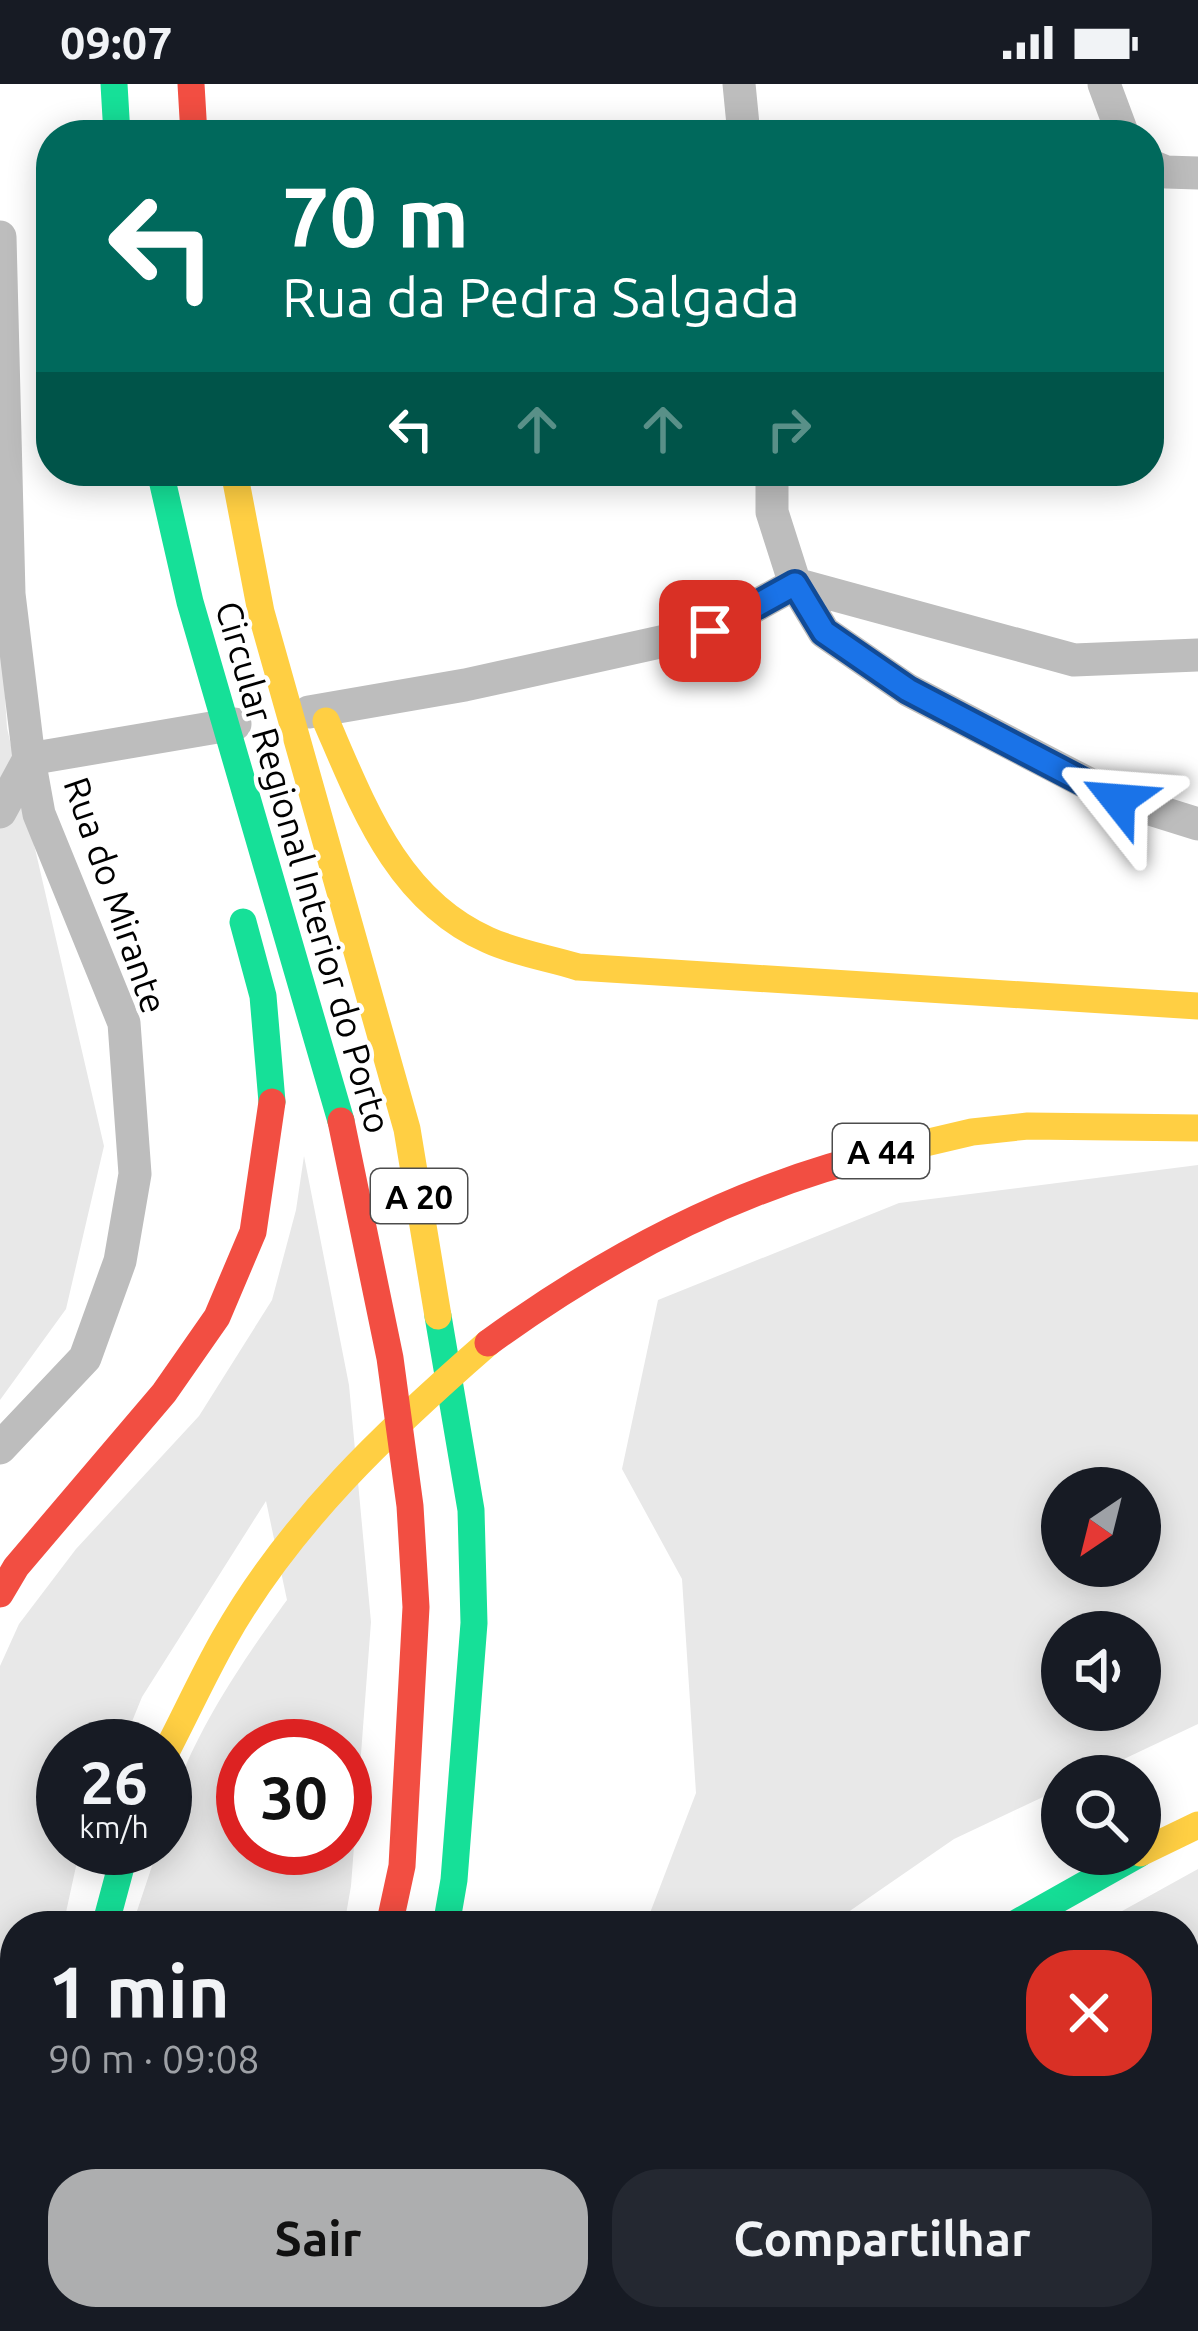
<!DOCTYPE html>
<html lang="pt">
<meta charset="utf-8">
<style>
body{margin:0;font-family:Ubuntu,sans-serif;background:#242831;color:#f1f3f6;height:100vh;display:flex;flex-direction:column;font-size:45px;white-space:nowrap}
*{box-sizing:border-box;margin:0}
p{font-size:39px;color:#9ea1a6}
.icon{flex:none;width:66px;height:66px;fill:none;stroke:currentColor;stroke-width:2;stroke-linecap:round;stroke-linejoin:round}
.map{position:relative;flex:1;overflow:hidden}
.sheet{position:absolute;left:0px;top:1827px;width:1200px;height:420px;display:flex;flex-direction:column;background:#171b24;border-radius:48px 48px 0 0;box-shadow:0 6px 30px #0003}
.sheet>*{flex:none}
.hud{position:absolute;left:36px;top:36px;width:1128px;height:366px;border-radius:48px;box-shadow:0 6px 30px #0003;background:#00695c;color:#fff;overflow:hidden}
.needle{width:78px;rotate:215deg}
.controls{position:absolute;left:1041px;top:1383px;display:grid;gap:24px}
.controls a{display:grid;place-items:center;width:120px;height:120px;border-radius:50%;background:#171b24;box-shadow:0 6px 30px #0003;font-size:60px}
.speed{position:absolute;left:36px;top:1635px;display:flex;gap:24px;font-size:60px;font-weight:700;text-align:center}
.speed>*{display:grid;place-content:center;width:156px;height:156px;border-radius:50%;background:#171b24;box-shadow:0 6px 30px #0003;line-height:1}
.speed small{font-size:30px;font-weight:400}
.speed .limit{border:18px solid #d22;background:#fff;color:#111}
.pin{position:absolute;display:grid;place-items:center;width:102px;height:102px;color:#fff;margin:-51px;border-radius:24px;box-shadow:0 6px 18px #0006}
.me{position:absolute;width:132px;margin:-66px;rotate:298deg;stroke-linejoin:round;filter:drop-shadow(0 0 9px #0008)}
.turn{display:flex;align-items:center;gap:42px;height:252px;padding:0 48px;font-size:54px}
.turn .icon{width:156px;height:156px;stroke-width:2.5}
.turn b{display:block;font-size:84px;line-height:102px}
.lanes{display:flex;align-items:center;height:114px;padding:0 48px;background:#0003;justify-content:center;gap:60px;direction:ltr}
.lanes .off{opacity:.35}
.round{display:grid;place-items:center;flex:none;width:126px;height:126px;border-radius:48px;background:#242831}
.summary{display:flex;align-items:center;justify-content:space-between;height:204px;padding:0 48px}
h1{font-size:72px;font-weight:700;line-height:90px}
.action{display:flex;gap:24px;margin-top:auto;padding:24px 48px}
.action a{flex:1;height:138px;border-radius:48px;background:#adaeaf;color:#111;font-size:48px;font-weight:700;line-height:138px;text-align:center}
.action a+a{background:#242831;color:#f1f3f6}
.status{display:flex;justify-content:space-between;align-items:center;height:84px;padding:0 60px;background:#171b24;direction:ltr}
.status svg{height:33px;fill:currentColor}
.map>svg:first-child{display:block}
.green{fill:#e8e8e8;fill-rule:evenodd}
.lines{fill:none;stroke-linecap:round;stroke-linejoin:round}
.street{stroke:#bdbdbd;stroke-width:33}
.fast{stroke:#16e098;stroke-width:27}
.slow{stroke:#ffcf43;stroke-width:27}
.jam{stroke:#f24e42;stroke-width:27}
.route-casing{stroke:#114b97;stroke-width:30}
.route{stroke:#1a73e8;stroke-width:21}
.labels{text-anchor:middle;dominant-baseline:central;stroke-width:9;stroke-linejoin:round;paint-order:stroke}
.shield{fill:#fff;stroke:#4c4c4c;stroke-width:3}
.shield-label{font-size:33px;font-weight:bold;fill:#000}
.street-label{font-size:36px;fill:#000;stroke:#fff}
</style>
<div class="status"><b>09:07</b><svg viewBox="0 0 49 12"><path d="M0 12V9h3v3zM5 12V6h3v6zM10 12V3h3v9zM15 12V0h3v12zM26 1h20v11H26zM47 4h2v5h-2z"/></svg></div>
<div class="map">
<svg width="1198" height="2247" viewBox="0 0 1198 2247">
<rect width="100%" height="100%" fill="#fff"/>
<path class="green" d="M0 537 7 644 104 1062 66 1225 0 1316Z
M304 1072 349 1301 371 1538 351 1802 344 1842H132L158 1764H165C165 1688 243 1576 287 1516L266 1417 142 1613 122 1662H63V1764H80L63 1842H15V2055L0 2019V1582L19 1540 76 1465 199 1332 272 1216 296 1126ZM243 1662H345V1764H243Z
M1198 1081V1640L1088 1692H1062V1704L954 1755 828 1842H645L696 1709 682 1495 622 1385 658 1216 899 1119ZM1140 1404V1482H1062V1404ZM1140 1548V1626H1062V1548Z
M1198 1785V1898L1185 1906V1842H1095Z
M1198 2160V2247H1081L1102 2232H1185V2170Z
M199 2232H544L554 2241 563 2232H667L629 2247H225Z"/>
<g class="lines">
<path class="street" d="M739 0 744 51
M1104 0 1123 51
M1149 81 1166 88 1198 89
M0 153 9 510 29 675 39 730 124 939 135 1090 120 1177 85 1274 0 1364
M772 387V428L795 500 824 548 908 606 1118 715 1198 740
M795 500 1074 576 1198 571
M309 628 465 601 710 547 795 500
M29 675 235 640
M0 728 29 675
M1185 2124 1198 2114
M997 2247 1024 2232"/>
<path class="fast" d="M114 0 117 51
M160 387 190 518 341 1037
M243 838 263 912 272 1018
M438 1232 471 1426 474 1539 454 1796 446 1842
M105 1842 126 1764
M1011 1842 1139 1770
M78 2232V2247
M339 2247 346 2232
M690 2247 716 2232"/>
<path class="slow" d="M234 387 261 528 407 1045 438 1232
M326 637C363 722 397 816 488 856 516 869 549 874 578 883L1198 922
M891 1067 972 1048 1028 1042 1198 1044
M165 1670C185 1632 203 1592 224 1555 290 1438 388 1346 488 1259
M1140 1769 1198 1741
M0 2081 15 2103
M151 2232 175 2247
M281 2247 287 2232"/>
<path class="jam" d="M191 0 194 51
M341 1037 390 1274 410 1422 416 1523 402 1782 389 1842
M488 1259C609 1171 744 1100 891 1067
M0 1510 16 1483 164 1309 217 1233 253 1148 272 1018
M1185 1939 1198 1931
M491 2247 505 2232"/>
</g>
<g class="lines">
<defs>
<path id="route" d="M710 547 795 500 824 548 908 606 1118 716"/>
</defs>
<use href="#route" class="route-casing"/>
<use href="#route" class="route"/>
</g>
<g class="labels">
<g class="shield">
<rect x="833" y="1040" width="96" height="54" rx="9"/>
<rect x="371" y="1085" width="96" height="54" rx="9"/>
</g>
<g class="shield-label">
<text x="881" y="1067">A 44</text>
<text x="419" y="1112">A 20</text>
</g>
<g class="street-label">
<text transform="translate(304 783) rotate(74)">Circular Regional Interior do Porto</text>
<text transform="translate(116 811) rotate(71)">Rua do Mirante</text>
</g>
</g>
</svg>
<div class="controls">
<a><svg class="needle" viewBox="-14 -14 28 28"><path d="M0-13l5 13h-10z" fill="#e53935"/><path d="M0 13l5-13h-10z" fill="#9ea1a6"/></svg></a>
<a><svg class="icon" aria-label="sound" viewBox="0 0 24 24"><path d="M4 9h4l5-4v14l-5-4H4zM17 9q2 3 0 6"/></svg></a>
<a><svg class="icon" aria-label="search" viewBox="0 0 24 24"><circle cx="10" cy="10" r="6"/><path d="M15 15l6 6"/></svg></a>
</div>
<div class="speed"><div>26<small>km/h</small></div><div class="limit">30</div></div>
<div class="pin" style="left:710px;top:547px;background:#d93025"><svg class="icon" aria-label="arrive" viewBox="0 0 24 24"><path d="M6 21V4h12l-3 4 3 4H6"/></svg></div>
<svg class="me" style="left:1118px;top:716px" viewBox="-20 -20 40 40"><path d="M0-17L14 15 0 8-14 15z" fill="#1a73e8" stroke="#fff" stroke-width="4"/></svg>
<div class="hud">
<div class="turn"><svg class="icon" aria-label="left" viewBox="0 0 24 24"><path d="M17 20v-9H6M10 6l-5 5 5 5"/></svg><div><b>70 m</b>Rua da Pedra Salgada</div></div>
<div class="lanes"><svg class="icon" aria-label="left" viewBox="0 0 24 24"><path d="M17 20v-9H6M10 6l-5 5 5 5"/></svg><svg class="icon off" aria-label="ahead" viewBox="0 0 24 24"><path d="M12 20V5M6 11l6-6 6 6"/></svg><svg class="icon off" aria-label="ahead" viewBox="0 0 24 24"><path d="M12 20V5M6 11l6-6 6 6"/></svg><svg class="icon off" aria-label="right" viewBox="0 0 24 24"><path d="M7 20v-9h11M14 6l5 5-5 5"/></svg></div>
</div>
<section class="sheet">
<div class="summary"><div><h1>1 min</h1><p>90 m · 09:08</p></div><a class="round" style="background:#d93025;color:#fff"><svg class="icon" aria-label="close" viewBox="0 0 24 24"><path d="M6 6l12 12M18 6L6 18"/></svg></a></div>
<div class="action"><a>Sair</a><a>Compartilhar</a></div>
</section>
</div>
